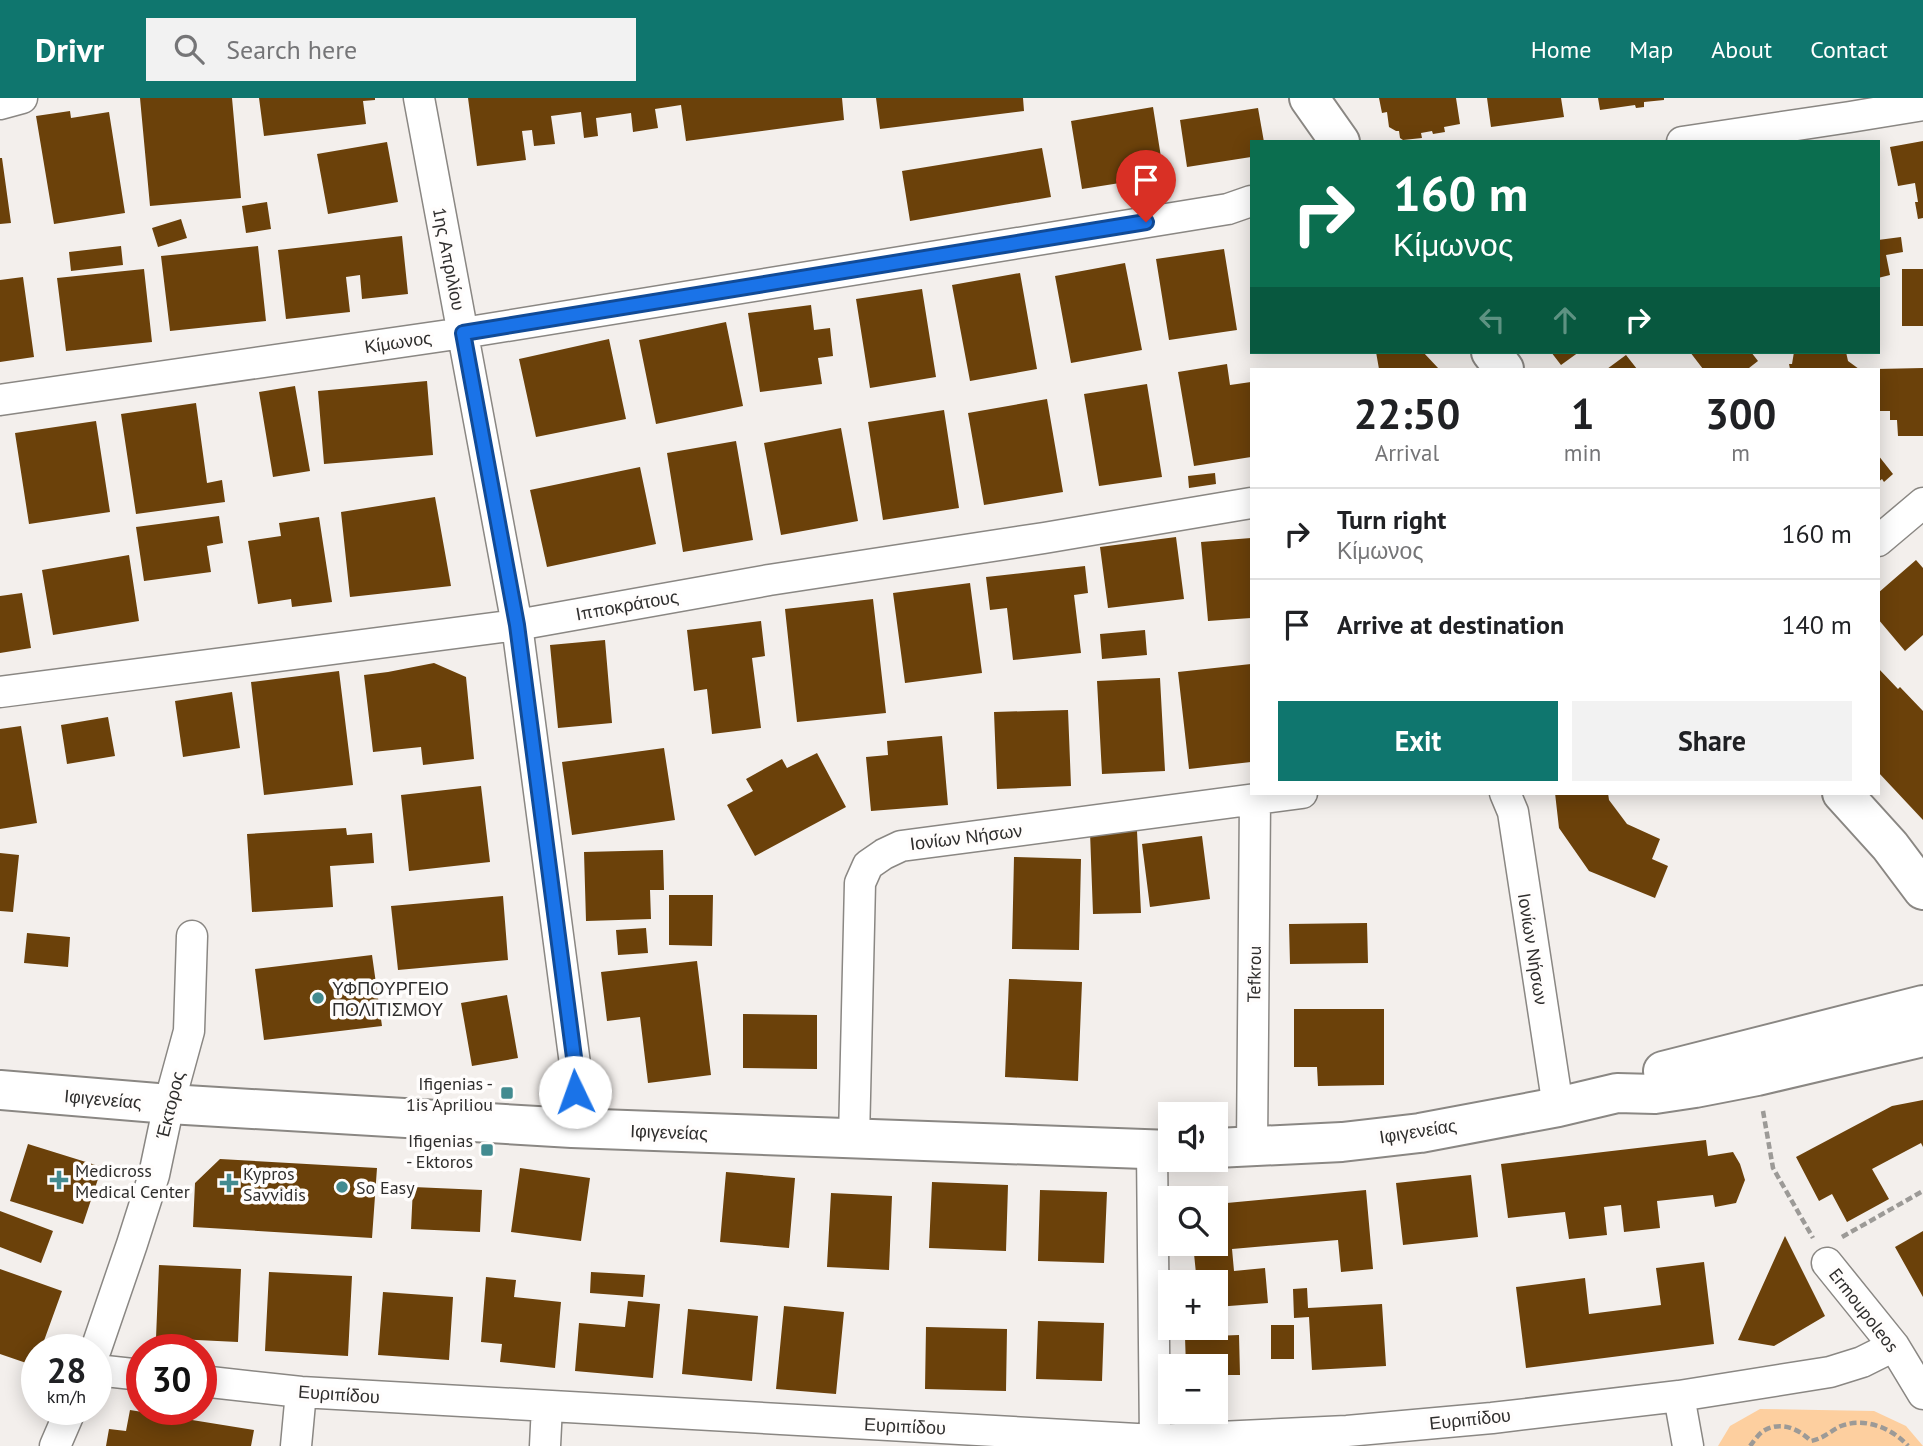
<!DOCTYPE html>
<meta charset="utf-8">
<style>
body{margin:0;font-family:"PT Sans",sans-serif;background:#f2f2f2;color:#202124;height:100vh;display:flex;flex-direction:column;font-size:26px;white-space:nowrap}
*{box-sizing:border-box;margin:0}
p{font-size:23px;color:#757577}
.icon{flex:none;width:38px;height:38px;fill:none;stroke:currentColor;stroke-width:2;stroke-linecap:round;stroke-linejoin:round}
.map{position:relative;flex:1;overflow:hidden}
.details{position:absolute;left:1250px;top:270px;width:630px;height:427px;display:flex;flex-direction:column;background:#fff;border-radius:0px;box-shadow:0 4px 18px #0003}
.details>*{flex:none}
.banner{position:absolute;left:1250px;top:42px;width:630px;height:214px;border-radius:0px;box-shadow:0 4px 18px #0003;background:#0b6e4f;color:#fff;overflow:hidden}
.buttons{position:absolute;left:1158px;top:1004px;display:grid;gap:14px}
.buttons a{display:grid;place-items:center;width:70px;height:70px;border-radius:0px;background:#fff;box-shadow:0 4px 18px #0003;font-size:35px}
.speed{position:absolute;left:21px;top:1236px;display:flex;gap:14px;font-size:35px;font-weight:700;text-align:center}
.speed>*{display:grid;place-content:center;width:91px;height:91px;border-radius:50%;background:#fff;box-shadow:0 4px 18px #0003;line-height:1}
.speed small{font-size:18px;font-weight:400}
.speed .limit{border:10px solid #d22;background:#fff;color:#111}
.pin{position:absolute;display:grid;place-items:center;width:60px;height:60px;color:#fff;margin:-72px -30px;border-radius:50% 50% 50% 0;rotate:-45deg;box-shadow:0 0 7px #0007}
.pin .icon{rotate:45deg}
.me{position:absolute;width:77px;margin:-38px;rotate:357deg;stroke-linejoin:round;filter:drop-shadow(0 0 5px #0008)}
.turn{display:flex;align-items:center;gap:24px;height:147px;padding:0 28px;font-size:32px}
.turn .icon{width:91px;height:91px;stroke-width:2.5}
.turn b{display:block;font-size:49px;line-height:60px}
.lanes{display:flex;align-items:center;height:66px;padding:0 28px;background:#0003;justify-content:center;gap:35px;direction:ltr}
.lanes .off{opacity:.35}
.eta{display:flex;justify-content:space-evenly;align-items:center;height:119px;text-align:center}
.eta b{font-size:42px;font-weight:800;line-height:49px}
.action{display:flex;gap:14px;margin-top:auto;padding:14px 28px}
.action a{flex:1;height:80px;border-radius:0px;background:#0f766e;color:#fff;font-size:28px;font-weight:800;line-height:80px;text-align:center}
.action a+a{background:#f2f2f2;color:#202124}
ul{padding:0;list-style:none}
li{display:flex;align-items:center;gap:21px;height:91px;padding:0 28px;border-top:2px solid #e0e0e0}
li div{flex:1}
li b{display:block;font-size:26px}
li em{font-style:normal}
header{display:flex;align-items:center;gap:42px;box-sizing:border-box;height:98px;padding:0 35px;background:#0f766e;color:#fff}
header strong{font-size:33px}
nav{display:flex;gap:38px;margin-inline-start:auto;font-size:24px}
.search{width:490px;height:63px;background:#f2f2f2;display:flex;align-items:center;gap:18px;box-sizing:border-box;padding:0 24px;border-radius:0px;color:#757577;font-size:26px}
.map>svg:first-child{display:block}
.green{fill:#fdcf9f}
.building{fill:#6b410a}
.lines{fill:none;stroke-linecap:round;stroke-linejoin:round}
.street-casing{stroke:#8a8783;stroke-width:33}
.secondary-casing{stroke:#8a8783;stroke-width:42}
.path{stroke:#9c9a97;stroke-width:4.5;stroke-dasharray:7 3.5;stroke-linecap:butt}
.street{stroke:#fff;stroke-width:30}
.secondary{stroke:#fff;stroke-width:38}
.route-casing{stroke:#114b97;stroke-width:18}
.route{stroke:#1a73e8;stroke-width:12}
.poi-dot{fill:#438b90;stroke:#fffdfc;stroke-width:2.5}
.labels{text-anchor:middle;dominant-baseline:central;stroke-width:7;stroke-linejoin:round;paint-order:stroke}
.street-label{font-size:18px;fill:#2f2e2d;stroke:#fffdfc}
.poi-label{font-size:18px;fill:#2f2e2d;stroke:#fffdfc;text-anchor:start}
</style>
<header>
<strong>Drivr</strong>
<div class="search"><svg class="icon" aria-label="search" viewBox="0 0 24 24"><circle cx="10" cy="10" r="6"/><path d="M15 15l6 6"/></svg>Search here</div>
<nav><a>Home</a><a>Map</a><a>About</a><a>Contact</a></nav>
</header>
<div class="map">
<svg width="1923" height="1348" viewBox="0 0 1923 1348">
<rect width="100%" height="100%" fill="#f3efec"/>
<path class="green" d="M1760 1311 1874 1313 1906 1328 1923 1348H1718L1730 1328Z"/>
<path class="building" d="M140 0H232L241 100 150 108Z
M259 0H375V2L363 3 366 26 264 38Z
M468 0H842L844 22 686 43 681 7 655 11 658 30 633 34 631 15 596 20 598 38 584 40 581 14 551 18 555 46 534 48 532 32 522 33 526 62 477 68Z
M876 0H1023L1024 13 880 31Z
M1379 0H1456L1460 26 1444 29 1445 34 1433 36 1432 33 1421 35 1422 40 1403 42 1400 40 1399 33H1396L1389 29 1387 14 1382 15Z
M1487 0H1561L1564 19 1491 29Z
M1598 0H1664V2L1644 4V9L1636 10 1635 7 1600 12Z
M1153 9 1164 78 1082 91 1071 23Z
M1258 10 1264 44H1251V59L1187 69 1180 22Z
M70 13 71 20 109 14 125 115 54 126 36 18Z
M1923 43V120L1918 121 1915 104H1918L1915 85 1898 88 1890 49Z
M387 44 398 104 328 116 317 56Z
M1042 50 1051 99 910 123 902 73Z
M0 60H2L11 125 0 126Z
M267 104 271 131 246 135 242 108Z
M181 121 187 140 158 149 152 130Z
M402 138 408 196 362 201 360 177 346 179 350 214 286 221 278 152Z
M1901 139 1903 154 1886 157 1890 177 1878 180V142Z
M121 148 123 167 71 173 69 154Z
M258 148 266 223 170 233 161 158Z
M1224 151 1237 232 1169 242 1156 161Z
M1125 165 1142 252 1071 265 1055 178Z
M144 171 152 244 66 253 57 180Z
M1902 171H1923V228H1902Z
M1020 175 1037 271 970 283 952 187Z
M23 179 34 259 0 264V182Z
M922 191 936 279 870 290 856 201Z
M811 207 814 232 830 230 833 258 818 260 822 286 760 294 748 215Z
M726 224 743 308 656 326 639 242Z
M609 241 626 321 536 339 519 261Z
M1376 254H1423L1439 271H1379Z
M1551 254H1579L1561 267Z
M1690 254H1751L1758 263 1749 270 1750 271H1703Z
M1794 254H1846L1848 263 1859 271H1790L1789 266H1792Z
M1626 257 1637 271H1607Z
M1227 266 1230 287 1251 284V359L1194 368 1178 274Z
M1923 270V338H1898L1897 322H1890V313H1878V271Z
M427 283 433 357 324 366 318 293Z
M1147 286 1162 379 1099 388 1084 296Z
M295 288 310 373 273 379 259 294Z
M1047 301 1063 394 984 407 968 315Z
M196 305 207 385 222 382 225 404 136 416 121 316Z
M944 312 959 410 883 422 868 324Z
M96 323 110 414 29 426 15 335Z
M841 330 858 423 781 437 764 345Z
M736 343 753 442 683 454 667 355Z
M1878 357 1893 376 1884 384 1882 381 1878 384Z
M640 369 656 446 547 469 530 392Z
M1215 375 1216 386 1189 390 1188 378Z
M435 399 451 488 350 499 341 414Z
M219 418 223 445 207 448 211 474 144 483 136 429Z
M319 419 332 504 292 509 291 501 258 506 248 443 281 438 279 425Z
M1176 439 1184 501 1108 510 1100 449Z
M1251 440V520L1208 523 1201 444Z
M129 457 139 523 53 537 42 472Z
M1916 462 1923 470V537L1905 553 1878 521V495Z
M1085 468 1088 495 1074 497 1081 555 1013 562 1007 510 990 512 986 479Z
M970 485 982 575 905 585 893 495Z
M22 495 31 550 0 555V498Z
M873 501 886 615 797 624 785 511Z
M761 523 765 558 752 560 761 630 712 636 707 591 694 593 687 532Z
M1145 532 1147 557 1102 561 1100 536Z
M605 542 612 625 558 630 550 547Z
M434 565 466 579 474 661 423 667 421 649 373 654 364 577 388 574Z
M1251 566V664L1189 671 1178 574Z
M1878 570 1898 591 1900 589 1923 613V722L1878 674Z
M339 573 353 687 264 697 251 584Z
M1160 580 1165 673 1102 676 1097 583Z
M232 594 240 650 183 659 175 603Z
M1068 612 1071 688 997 691 994 614Z
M108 619 115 658 67 666 61 627Z
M21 628 37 725 0 731V631Z
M942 638 948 707 871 713 866 659 888 657 887 643Z
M664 650 675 722 572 737 562 664Z
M817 655 846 709 755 758 727 707 753 693 746 681 782 661 787 670Z
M481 688 490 764 409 773 401 697Z
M1555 695H1608L1609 702 1627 726 1660 741 1652 761 1668 768 1655 800 1589 773 1559 730Z
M346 730 347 737 372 735 374 765 330 768 333 809 252 814 247 736Z
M1137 733 1141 815 1093 816 1090 734Z
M1202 738 1210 801 1150 809 1142 746Z
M663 752 664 792H650L651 821 586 823 584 754Z
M0 755 19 757 13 814 0 813Z
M1014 759 1081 761 1079 852 1012 851Z
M669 797H713L712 848 669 847Z
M503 798 508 862 398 872 391 808Z
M1367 825 1368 865 1290 866 1289 826Z
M646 830 648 855 618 857 616 832Z
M27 835 70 839 68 869 24 865Z
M372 857 382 928 264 942 255 871Z
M697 863 711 977 648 985 640 919 607 923 601 874Z
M1009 881 1082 884 1078 983 1005 979Z
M507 897 518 960 472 968 461 905Z
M1294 911H1384V987L1318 988 1317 969H1294Z
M743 916 817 917V971L743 970Z
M1923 1002V1049L1921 1045 1872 1071 1889 1101 1847 1124 1832 1096 1819 1103 1796 1059 1892 1008Z
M1706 1042 1708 1058 1733 1054 1740 1066 1745 1082 1736 1105 1715 1109 1713 1097 1657 1103 1660 1130 1624 1134 1621 1107 1604 1109 1607 1137 1569 1141 1565 1114 1508 1120 1501 1066Z
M28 1046 102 1069 83 1126 10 1103Z
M220 1061 377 1070 372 1140 193 1129 195 1085Z
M520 1070 590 1080 581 1143 511 1134Z
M726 1074 795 1080 789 1150 720 1144Z
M1471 1077 1478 1139 1403 1147 1396 1085Z
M932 1084 1008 1087 1006 1153 929 1150Z
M413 1089 482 1092 480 1134 411 1131Z
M1040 1092 1107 1094 1104 1165 1038 1163Z
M1366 1092 1373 1171 1341 1174 1338 1142 1232 1151 1234 1173 1265 1170 1268 1205 1216 1209V1185H1197L1193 1146H1216V1106Z
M831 1095 892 1098 889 1172 827 1169Z
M0 1113 53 1133 41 1165 0 1149Z
M1923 1133V1199L1895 1149Z
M1785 1138 1825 1218 1774 1248 1738 1242Z
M1704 1164 1714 1246 1526 1270 1516 1189 1585 1180 1589 1216 1661 1207 1656 1170Z
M159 1167 241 1171 238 1244 156 1240Z
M0 1171 62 1193 41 1251H37L35 1268 0 1256Z
M269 1174 352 1178 348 1258 265 1253Z
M591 1174 645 1177 643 1199 590 1195Z
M486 1179 516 1182 514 1199 561 1204 555 1270 500 1264 502 1246 481 1244Z
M1307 1190 1308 1210 1382 1206 1386 1268 1312 1272 1309 1219 1294 1220 1293 1191Z
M383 1194 453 1199 449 1262 378 1257Z
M628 1203 660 1206 653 1280 575 1273 579 1225 625 1229Z
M784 1208 844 1214 836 1296 776 1291Z
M688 1211 758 1218 752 1283 682 1276Z
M1038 1223 1104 1225 1102 1283 1036 1281Z
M1271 1227H1294V1261H1271Z
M926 1229 1007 1231 1006 1293 925 1291Z
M1239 1237 1240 1277H1216V1269H1186L1185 1239Z
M130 1312 254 1332 251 1348H106L109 1331 126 1333Z"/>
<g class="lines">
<defs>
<path id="street" d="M419 0 517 527 575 966V994L572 1030
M0 6 22 0
M1682 44 1850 19 1923 7
M0 302 463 235 1228 111 1251 103
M1878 443 1923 405
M0 594 517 527 769 482 1044 440 1251 405
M1505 695 1513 714 1558 1009
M854 1041 860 785 868 767 884 756 901 748 1302 695
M1252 1049 1255 702
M1152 1052 1155 1342
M1827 1165 1894 1248 1923 1296
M96 1251 132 1146 154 1077 169 1006 189 933 192 838
M96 1272 142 1277
M201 1283 301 1294 1155 1342 1347 1333 1492 1320 1679 1298 1830 1274 1862 1264 1894 1248
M1679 1298 1688 1348
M55 1348 71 1311
M296 1348 301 1294
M545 1348 547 1308"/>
<path id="secondary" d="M1309 0 1340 44
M1491 254 1504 271
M1842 695 1890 748 1923 792
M1663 973 1923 907
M0 992 169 1006 572 1030 1171 1052
M1216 1050 1342 1044 1420 1035 1558 1009 1617 995 1655 996 1695 990 1757 978 1923 939"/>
</defs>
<use href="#street" class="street-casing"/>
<use href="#secondary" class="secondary-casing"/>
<path class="path" d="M1763 1013 1773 1070 1813 1140
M1842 1139 1923 1093
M1750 1348C1754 1343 1759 1335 1765 1332 1783 1323 1798 1331 1811 1343 1825 1340 1830 1333 1841 1328 1865 1319 1892 1330 1908 1348"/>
<use href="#street" class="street"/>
<use href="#secondary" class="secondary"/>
</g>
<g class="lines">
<defs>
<path id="route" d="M575 994V967L517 527 463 235 1146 124"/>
</defs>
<use href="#route" class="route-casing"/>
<use href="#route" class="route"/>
</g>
<g class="poi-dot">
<circle cx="318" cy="900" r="7"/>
<rect x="500" y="988" width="14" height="14" rx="3.5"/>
<rect x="480" y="1045" width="14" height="14" rx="3.5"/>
<path d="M55.5 1071.5h7v7h7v7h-7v7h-7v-7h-7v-7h7z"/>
<path d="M225.5 1074.5h7v7h7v7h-7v7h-7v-7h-7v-7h7z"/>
<circle cx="342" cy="1089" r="7"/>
</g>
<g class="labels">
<g class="street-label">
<text transform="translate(449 161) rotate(79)">1ης Απριλίου</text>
<text transform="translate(398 244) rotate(-8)">Κίμωνος</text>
<text transform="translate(627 507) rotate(-10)">Ιπποκράτους</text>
<text transform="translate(966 739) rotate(-7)">Ιονίων Νήσων</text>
<text transform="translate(1533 851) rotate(81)">Ιονίων Νήσων</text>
<text transform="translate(1254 876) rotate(-89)">Tefkrou</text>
<text transform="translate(103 1001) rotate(5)">Ιφιγενείας</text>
<text transform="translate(170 1007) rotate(-76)">Έκτορος</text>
<text transform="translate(1418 1033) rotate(-9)">Ιφιγενείας</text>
<text transform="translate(669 1034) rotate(2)">Ιφιγενείας</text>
<text transform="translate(1864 1212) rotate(52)">Ermoupoleos</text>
<text transform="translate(339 1296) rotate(4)">Ευριπίδου</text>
<text transform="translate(1470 1321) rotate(-6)">Ευριπίδου</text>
<text transform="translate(905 1328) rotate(3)">Ευριπίδου</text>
</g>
<g class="poi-label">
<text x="332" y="890">ΥΦΠΟΥΡΓΕΙΟ<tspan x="332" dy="21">ΠΟΛΙΤΙΣΜΟΥ</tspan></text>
<text x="493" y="985" text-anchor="end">Ifigenias -<tspan x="493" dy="21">1is Apriliou</tspan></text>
<text x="473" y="1042" text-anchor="end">Ifigenias<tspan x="473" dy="21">- Ektoros</tspan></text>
<text x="75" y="1072">Medicross<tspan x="75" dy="21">Medical Center</tspan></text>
<text x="243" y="1075">Kypros<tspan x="243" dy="21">Savvidis</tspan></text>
<text x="356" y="1089">So Easy</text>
</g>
</g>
</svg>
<div class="buttons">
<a><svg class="icon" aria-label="sound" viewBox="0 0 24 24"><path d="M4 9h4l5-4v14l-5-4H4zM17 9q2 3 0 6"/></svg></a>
<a><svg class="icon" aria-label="search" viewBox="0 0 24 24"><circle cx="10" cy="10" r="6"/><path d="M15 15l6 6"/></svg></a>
<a>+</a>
<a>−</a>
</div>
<div class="speed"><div>28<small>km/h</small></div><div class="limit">30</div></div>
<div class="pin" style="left:1146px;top:124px;background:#d93025"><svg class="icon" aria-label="arrive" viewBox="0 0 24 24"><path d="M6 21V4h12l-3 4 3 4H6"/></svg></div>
<svg class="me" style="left:575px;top:994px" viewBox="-20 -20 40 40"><circle r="19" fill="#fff"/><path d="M0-13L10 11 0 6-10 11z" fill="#1a73e8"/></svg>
<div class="banner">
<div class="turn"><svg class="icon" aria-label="right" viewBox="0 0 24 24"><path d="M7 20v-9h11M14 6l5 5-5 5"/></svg><div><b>160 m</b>Κίμωνος</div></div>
<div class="lanes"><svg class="icon off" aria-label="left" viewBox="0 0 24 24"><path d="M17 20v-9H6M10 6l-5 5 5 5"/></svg><svg class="icon off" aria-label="ahead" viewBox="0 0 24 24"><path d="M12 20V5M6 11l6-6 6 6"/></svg><svg class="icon" aria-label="right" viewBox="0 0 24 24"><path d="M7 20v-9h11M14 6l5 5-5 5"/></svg></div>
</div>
<section class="details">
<div class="eta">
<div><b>22:50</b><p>Arrival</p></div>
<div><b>1</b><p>min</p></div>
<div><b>300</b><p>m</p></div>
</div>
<ul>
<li><svg class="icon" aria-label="right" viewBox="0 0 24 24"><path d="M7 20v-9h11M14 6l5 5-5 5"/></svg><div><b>Turn right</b><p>Κίμωνος</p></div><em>160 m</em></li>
<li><svg class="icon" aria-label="arrive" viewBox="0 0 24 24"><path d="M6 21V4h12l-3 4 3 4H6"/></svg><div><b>Arrive at destination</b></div><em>140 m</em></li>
</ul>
<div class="action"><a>Exit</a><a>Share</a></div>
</section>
</div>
